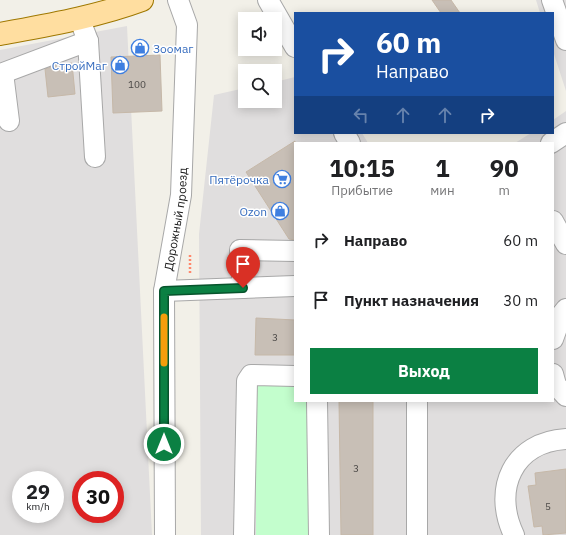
<!DOCTYPE html>
<html lang="ru">
<meta charset="utf-8">
<style>
body{margin:0;font-family:"IBM Plex Sans",sans-serif;background:#f6f6f6;color:#202124;height:100vh;display:flex;flex-direction:column;font-size:15px;white-space:nowrap}
*{box-sizing:border-box;margin:0}
p{font-size:13px;color:#757577}
.icon{flex:none;width:22px;height:22px;fill:none;stroke:currentColor;stroke-width:2;stroke-linecap:round;stroke-linejoin:round}
.map{position:relative;flex:1;overflow:hidden}
.sheet{position:absolute;left:294px;top:142px;width:260px;height:260px;display:flex;flex-direction:column;background:#fff;border-radius:0px;box-shadow:0 2px 10px #0003}
.sheet>*{flex:none}
.top-card{position:absolute;left:294px;top:12px;width:260px;height:122px;border-radius:0px;box-shadow:0 2px 10px #0003;background:#1a4fa0;color:#fff;overflow:hidden}
.fabs{position:absolute;left:238px;top:12px;display:grid;gap:8px}
.fabs a{display:grid;place-items:center;width:44px;height:44px;border-radius:0px;background:#fff;box-shadow:0 2px 10px #0003;font-size:20px}
.speed{position:absolute;left:12px;top:471px;display:flex;gap:8px;font-size:20px;font-weight:700;text-align:center}
.speed>*{display:grid;place-content:center;width:52px;height:52px;border-radius:50%;background:#fff;box-shadow:0 2px 10px #0003;line-height:1}
.speed small{font-size:10px;font-weight:400}
.speed .limit{border:6px solid #d22;background:#fff;color:#111}
.pin{position:absolute;display:grid;place-items:center;width:34px;height:34px;color:#fff;margin:-41px -17px;border-radius:50% 50% 50% 0;rotate:-45deg;box-shadow:0 0 4px #0007}
.pin .icon{rotate:45deg}
.me{position:absolute;width:44px;margin:-22px;rotate:0deg;stroke-linejoin:round;filter:drop-shadow(0 0 3px #0008)}
.turn{display:flex;align-items:center;gap:14px;height:84px;padding:0 16px;font-size:18px}
.turn .icon{width:52px;height:52px;stroke-width:2.5}
.turn b{display:block;font-size:28px;line-height:34px}
.lanes{display:flex;align-items:center;height:38px;padding:0 16px;background:#0003;justify-content:center;gap:20px;direction:ltr}
.lanes .off{opacity:.35}
.eta{display:flex;justify-content:space-evenly;align-items:center;height:68px;text-align:center}
.eta b{font-size:24px;font-weight:700;line-height:28px}
.button{display:flex;gap:8px;margin-top:auto;padding:8px 16px}
.button a{flex:1;height:46px;border-radius:0px;background:#0b8043;color:#fff;font-size:16px;font-weight:700;line-height:46px;text-align:center}
ul{padding:0;list-style:none}
li{display:flex;align-items:center;gap:12px;height:60px;padding:0 16px}
li div{flex:1}
li b{display:block;font-size:15px}
li em{font-style:normal}
.map>svg:first-child{display:block}
.residential{fill:#e0dede;fill-rule:evenodd}
.park{fill:#c3fecd}
.building{fill:#c8bfb6;stroke:#c6b8a8}
.lines{fill:none;stroke-linecap:round;stroke-linejoin:round}
.minor-casing{stroke:#a8a8a8;stroke-width:22}
.major-casing{stroke:#9f7800;stroke-width:24}
.path{stroke:#ff886c;stroke-width:2.5;stroke-dasharray:2 2;stroke-linecap:butt}
.minor{stroke:#fff;stroke-width:20}
.major{stroke:#ffdea0;stroke-width:22}
.route-casing{stroke:#07532c;stroke-width:10}
.route{stroke:#0b8043;stroke-width:7}
.slow{stroke:#f59e0b;stroke-width:7}
.labels{text-anchor:middle;dominant-baseline:central;stroke-width:3;stroke-linejoin:round;paint-order:stroke}
.number-label{font-size:10px;fill:#4b4846}
.shop-label{font-size:12px;fill:#366cbe;stroke:#fff;text-anchor:end}
.street-label{font-size:12px;fill:#212121;stroke:#fff}
</style>
<div class="map">
<svg width="566" height="535" viewBox="0 0 566 535">
<rect width="100%" height="100%" fill="#f2f0e8"/>
<path class="residential" d="M536 0H566V91L553 51V13H540Z
M127 26 152 535H0V50ZM21 480H55V514H21ZM81 480H115V514H81Z
M295 77V133H362L368 143H295V401H553V143H515L531 133H553V120L566 111V535H201L199 234 214 95 245 88V101H275V82Z"/>
<path class="park" d="M256 383 295 384V401H309L308 535H256Z"/>
<path class="building" d="M432 0H451L460 13H441Z
M160 55 162 111 113 113 111 57Z
M72 63 75 94 48 97 45 69 58 65Z
M295 141V240L289 239 246 172Z
M256 318 295 320V355H255Z
M339 401H373V535H341Z
M566 469V533L543 535 542 526 534 527 528 486 536 485 535 473Z"/>
<g class="lines">
<defs>
<g id="minor">
<path d="M268 0 295 47"/>
<path d="M552 0 566 40"/>
<path d="M83 28 88 41 95 157"/>
<path d="M9 121 3 73 88 41"/>
<path d="M344 133 350 143"/>
<path d="M551 143 566 133"/>
<path d="M553 221 566 244"/>
<path d="M243 288 240 250 295 251"/>
<path d="M164 291 295 286"/>
<path d="M553 339 562 314 566 309"/>
<path d="M553 374 556 385 566 396"/>
<path d="M317 401 319 535"/>
<path id="s1" d="M165 535 164 291 181 195 187 25 178 0"/>
<path d="M244 535 247 381 251 375 295 376"/>
<path d="M417 535V401"/>
<path d="M514 535C492 489 513 442 566 439"/>
</g>
<path id="major" d="M0 34C48 25 96 17 142 0"/>
</defs>
<use href="#minor" class="minor-casing"/>
<use href="#major" class="major-casing"/>
<path class="path" d="M190 273V254"/>
<use href="#minor" class="minor"/>
<use href="#major" class="major"/>
</g>
<g class="lines">
<defs>
<path id="route" d="M164 444V291L243 288"/>
</defs>
<use href="#route" class="route-casing"/>
<use href="#route" class="route"/>
<path class="slow" d="M164 317V363"/>
</g>
<defs>
<symbol id="shop-ring" viewBox="-11 -11 22 22"><circle r="9.5" fill="#fff" stroke="#3f7fe0" stroke-width="1.5"/><path d="M-5-2.5h2.3a2.7 3.5 0 0 1 5.4 0H5L5.5 6h-11ZM-1.5-2.5h3a1.5 2.3 0 0 0-3 0Z" fill="#3f7fe0"/></symbol>
<symbol id="supermarket-ring" viewBox="-11 -11 22 22"><circle r="9.5" fill="#fff" stroke="#3f7fe0" stroke-width="1.5"/><path d="M-6-5.5h2.5l.6 2H6L4.5 2H-2.5L-4.4-4H-6ZM-1.5 3.2a1.3 1.3 0 1 0 .1 0ZM3 3.2a1.3 1.3 0 1 0 .1 0Z" fill="#3f7fe0"/></symbol>
</defs>
<g fill-rule="evenodd">
<use href="#shop-ring" x="130" y="38" width="20" height="20"/>
<use href="#shop-ring" x="110" y="55" width="20" height="20"/>
<use href="#supermarket-ring" x="272" y="169" width="20" height="20"/>
<use href="#shop-ring" x="270" y="201" width="20" height="20"/>
</g>
<g class="labels">
<g class="number-label">
<text x="137" y="84">100</text>
<text x="275" y="337">3</text>
<text x="356" y="468">3</text>
<text x="548" y="506">5</text>
</g>
<g class="shop-label">
<text x="153" y="48" text-anchor="start">Зоомаг</text>
<text x="107" y="65">СтройМаг</text>
<text x="269" y="179">Пятёрочка</text>
<text x="267" y="211">Ozon</text>
</g>
<g class="street-label">
<text stroke="none"><textPath href="#s1" startOffset="317">Дорожный проезд</textPath></text>
</g>
</g>
</svg>
<div class="fabs">
<a><svg class="icon" aria-label="sound" viewBox="0 0 24 24"><path d="M4 9h4l5-4v14l-5-4H4zM17 9q2 3 0 6"/></svg></a>
<a><svg class="icon" aria-label="search" viewBox="0 0 24 24"><circle cx="10" cy="10" r="6"/><path d="M15 15l6 6"/></svg></a>
</div>
<div class="speed"><div>29<small>km/h</small></div><div class="limit">30</div></div>
<div class="pin" style="left:243px;top:288px;background:#d93025"><svg class="icon" aria-label="arrive" viewBox="0 0 24 24"><path d="M6 21V4h12l-3 4 3 4H6"/></svg></div>
<svg class="me" style="left:164px;top:444px" viewBox="-20 -20 40 40"><circle r="17" fill="#0b8043" stroke="#fff" stroke-width="3"/><path d="M0-11L8 9 0 5-8 9z" fill="#fff"/></svg>
<div class="top-card">
<div class="turn"><svg class="icon" aria-label="right" viewBox="0 0 24 24"><path d="M7 20v-9h11M14 6l5 5-5 5"/></svg><div><b>60 m</b>Направо</div></div>
<div class="lanes"><svg class="icon off" aria-label="left" viewBox="0 0 24 24"><path d="M17 20v-9H6M10 6l-5 5 5 5"/></svg><svg class="icon off" aria-label="ahead" viewBox="0 0 24 24"><path d="M12 20V5M6 11l6-6 6 6"/></svg><svg class="icon off" aria-label="ahead" viewBox="0 0 24 24"><path d="M12 20V5M6 11l6-6 6 6"/></svg><svg class="icon" aria-label="right" viewBox="0 0 24 24"><path d="M7 20v-9h11M14 6l5 5-5 5"/></svg></div>
</div>
<section class="sheet">
<div class="eta">
<div><b>10:15</b><p>Прибытие</p></div>
<div><b>1</b><p>мин</p></div>
<div><b>90</b><p>m</p></div>
</div>
<ul>
<li><svg class="icon" aria-label="right" viewBox="0 0 24 24"><path d="M7 20v-9h11M14 6l5 5-5 5"/></svg><div><b>Направо</b></div><em>60 m</em></li>
<li><svg class="icon" aria-label="arrive" viewBox="0 0 24 24"><path d="M6 21V4h12l-3 4 3 4H6"/></svg><div><b>Пункт назначения</b></div><em>30 m</em></li>
</ul>
<div class="button"><a>Выход</a></div>
</section>
</div>
